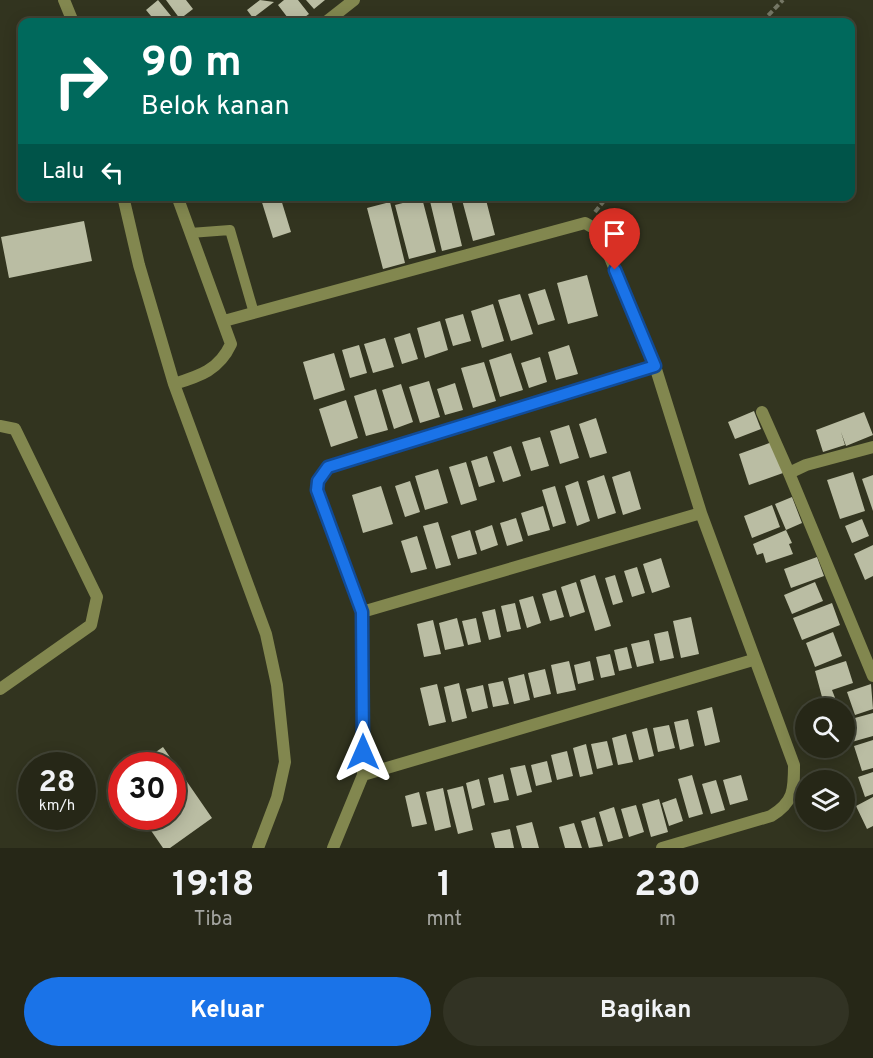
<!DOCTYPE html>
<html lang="id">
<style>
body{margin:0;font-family:Overpass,sans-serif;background:#323324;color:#f1f3f6;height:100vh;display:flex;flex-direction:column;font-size:22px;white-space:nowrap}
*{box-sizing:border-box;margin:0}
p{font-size:20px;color:#a4a5a1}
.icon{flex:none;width:33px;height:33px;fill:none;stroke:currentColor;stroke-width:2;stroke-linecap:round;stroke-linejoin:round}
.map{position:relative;height:848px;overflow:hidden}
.drawer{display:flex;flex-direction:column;background:#262717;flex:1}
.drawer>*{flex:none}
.guide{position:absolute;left:18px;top:18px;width:837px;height:183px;border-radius:12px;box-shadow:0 3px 15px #0003,0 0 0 2px #424436;background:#00695c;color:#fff;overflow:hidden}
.buttons{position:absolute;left:795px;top:698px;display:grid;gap:12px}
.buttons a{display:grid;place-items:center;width:60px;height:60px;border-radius:50%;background:#262717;box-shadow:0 3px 15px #0003,0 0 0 2px #424436;font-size:30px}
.speed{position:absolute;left:18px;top:752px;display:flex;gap:12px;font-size:30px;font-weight:700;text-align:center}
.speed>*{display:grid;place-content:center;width:78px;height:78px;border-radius:50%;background:#262717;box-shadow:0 3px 15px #0003,0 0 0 2px #424436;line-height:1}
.speed small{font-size:15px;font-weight:400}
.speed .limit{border:9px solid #d22;background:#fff;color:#111}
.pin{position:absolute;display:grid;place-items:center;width:51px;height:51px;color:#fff;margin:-62px -26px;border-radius:50% 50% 50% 0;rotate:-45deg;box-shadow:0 0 6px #0007}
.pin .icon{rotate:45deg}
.me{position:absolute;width:66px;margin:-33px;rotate:0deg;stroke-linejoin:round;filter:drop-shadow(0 0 4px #0008)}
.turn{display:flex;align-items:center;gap:21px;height:126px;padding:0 24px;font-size:27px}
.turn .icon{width:78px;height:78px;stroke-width:2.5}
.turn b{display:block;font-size:42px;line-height:51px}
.then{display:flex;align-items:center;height:57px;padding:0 24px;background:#0003;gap:12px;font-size:22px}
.eta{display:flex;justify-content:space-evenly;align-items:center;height:102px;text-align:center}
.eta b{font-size:36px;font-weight:700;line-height:42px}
.action{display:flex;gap:12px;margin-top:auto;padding:12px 24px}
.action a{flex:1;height:69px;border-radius:36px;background:#1a73e8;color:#fff;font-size:24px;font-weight:700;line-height:69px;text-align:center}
.action a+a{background:#323324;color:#f1f3f6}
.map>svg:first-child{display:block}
.building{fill:#babda3}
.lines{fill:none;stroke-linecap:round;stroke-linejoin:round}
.path{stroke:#757765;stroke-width:4;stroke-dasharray:6 3;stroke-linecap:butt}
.service{stroke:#82874f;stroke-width:10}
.minor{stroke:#82874f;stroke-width:12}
.route-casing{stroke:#114b97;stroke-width:15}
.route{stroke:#1a73e8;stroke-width:10}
</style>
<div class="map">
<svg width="873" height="848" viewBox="0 0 873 848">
<rect width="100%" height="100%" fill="#32341f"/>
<path class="building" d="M158 0 176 22H156L146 10Z
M166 0H186L193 9 180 19Z
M260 0 274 2 253 18 247 10Z
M284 0H298L309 14 298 22H291L278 5Z
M306 0H325L314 9Z
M260 196H280L291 232 273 238Z
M450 196 462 246 442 251 429 197Z
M461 196H485L495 235 473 241Z
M422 198 436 252 409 259 395 205Z
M390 202 405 263 383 269 367 208Z
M84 221 92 261 9 278 1 237Z
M587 275 598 316 568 324 557 283Z
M545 289 555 320 538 325 528 294Z
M520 294 533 334 511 341 498 300Z
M493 304 504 341 482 348 471 311Z
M463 314 471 341 453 346 445 319Z
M440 321 448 350 425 358 417 328Z
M410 333 418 359 402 364 394 338Z
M385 338 394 367 373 373 364 344Z
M359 345 367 373 350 378 342 350Z
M569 345 578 374 556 380 548 352Z
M334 353 345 390 314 400 303 362Z
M511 353 523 390 500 397 489 360Z
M540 357 547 382 529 388 521 363Z
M484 362 496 401 473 408 461 368Z
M429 381 440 417 420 423 409 387Z
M455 383 463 410 445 415 437 389Z
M401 384 413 422 394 429 382 390Z
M376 389 388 430 366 436 354 396Z
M346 400 358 438 331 447 319 409Z
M754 411 761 429 735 439 728 422Z
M864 412 873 435 846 446 841 432 845 445 823 452 816 430Z
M596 418 607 453 590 458 579 424Z
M569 425 579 458 560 464 550 431Z
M540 437 549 466 531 471 522 442Z
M772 442 783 473 749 485 739 454Z
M511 446 521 476 503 482 493 452Z
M487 456 495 482 479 487 471 461Z
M466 462 477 500 461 505 449 467Z
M438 469 448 503 425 510 415 476Z
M630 471 641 509 623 515 612 477Z
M853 472 865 511 840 519 827 480Z
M604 475 616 513 598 519 587 481Z
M873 475V511L862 479Z
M410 481 420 512 405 517 395 486Z
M578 481 590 521 577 526 565 486Z
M381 486 393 524 363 533 352 495Z
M555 486 566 523 553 527 542 490Z
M792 497 802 523 786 530 775 504Z
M772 505 780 527 752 538 744 516Z
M543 506 550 530 528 536 521 513Z
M516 518 523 541 507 546 500 523Z
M862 519 869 536 852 543 845 526Z
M438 522 451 565 436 569 423 526Z
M492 525 498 545 481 551 475 531Z
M470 530 477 554 458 559 451 536Z
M786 530 792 543 789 544 793 554 766 563 763 553 757 555 753 544Z
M417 536 427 569 411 573 401 541Z
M873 545V576L865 580 854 554Z
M817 557 824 576 791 588 784 569Z
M661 558 670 587 652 593 643 564Z
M637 567 645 593 632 597 624 571Z
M595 575 611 626 595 631 580 580Z
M615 575 623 602 613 605 605 578Z
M576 582 585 612 570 617 561 587Z
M815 582 823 601 792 614 784 595Z
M556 590 564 617 550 621 542 594Z
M533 596 541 623 527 628 519 600Z
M515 603 521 629 507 632 501 606Z
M832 603 840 625 802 640 793 618Z
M495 609 501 637 489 640 482 612Z
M691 617 699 654 681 658 673 621Z
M457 618 464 646 445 650 439 623Z
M476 618 481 642 468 645 462 621Z
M433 620 441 654 424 657 417 624Z
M668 631 674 658 660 661 654 634Z
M833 632 842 656 815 667 806 643Z
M649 640 654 663 637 667 631 644Z
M627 647 632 668 619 671 614 650Z
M610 654 615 675 601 678 596 657Z
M569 661 576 690 557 694 551 665Z
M590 661 594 680 578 684 574 665Z
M846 661 853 683 832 690 839 708H825L815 671Z
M545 669 551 694 534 698 528 673Z
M524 674 530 700 514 704 508 678Z
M503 681 509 704 493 707 488 684Z
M459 683 467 718 452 722 444 687Z
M437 684 446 722 429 726 420 688Z
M871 684 873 709 855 715 847 692Z
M483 685 488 708 472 712 466 689Z
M712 707 720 742 705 746 697 711Z
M873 713V736L848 743 844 721Z
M688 719 694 746 680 750 674 722Z
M669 725 675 748 658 752 653 728Z
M647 728 654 756 639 760 632 732Z
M626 734 633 762 618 765 612 738Z
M873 740V768L862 771 854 746Z
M607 741 613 765 597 769 591 744Z
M586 744 593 774 580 777 573 748Z
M163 747 212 818 170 848H163L141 816H172V765H137Z
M567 751 573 776 557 780 551 755Z
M547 761 552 782 536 786 531 765Z
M525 765 532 792 517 796 510 768Z
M873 772V794L865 797 858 777Z
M503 774 509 800 494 803 488 778Z
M692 775 703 814 689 818 678 779Z
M741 775 748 800 730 805 723 780Z
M479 779 485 805 472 809 466 783Z
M716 780 725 810 711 814 702 784Z
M463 786 473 830 458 834 447 790Z
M443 788 451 827 435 831 426 792Z
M419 792 427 824 412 827 405 796Z
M873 797V826L867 829 856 806Z
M676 798 683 821 669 826 662 803Z
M659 799 668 832 651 837 642 804Z
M636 805 644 832 629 837 621 809Z
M614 807 623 838 608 842 599 812Z
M595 817 603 846 589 848 581 821Z
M532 822 539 848H522L516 826Z
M574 823 582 848H565L559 827Z
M510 829 514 848H495L491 833Z"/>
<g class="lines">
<path class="path" d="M762 22 783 0
M595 212 608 196"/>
<path class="service" d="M190 233 230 230 254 313"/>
<path class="minor" d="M64 0 73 22
M326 22 354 0
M123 196 139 265 174 384 266 634 277 685 285 762 277 798 258 848
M224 321 585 223 599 231 655 366 328 467 317 481V490L362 612 363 775 333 848
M655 366 701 513 794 765C794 790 794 802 771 816L662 848
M174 384C200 376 219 370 231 344L177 196
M762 412 789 473
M0 426 15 429 97 597 91 625 0 689
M873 447 806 465 789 473 873 676
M362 612 701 513
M363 775 753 660"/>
</g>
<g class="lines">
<defs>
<path id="route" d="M363 752 362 612 317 490 318 481 328 467 655 366 615 270"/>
</defs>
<use href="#route" class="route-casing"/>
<use href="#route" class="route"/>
</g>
</svg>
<div class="buttons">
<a><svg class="icon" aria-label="search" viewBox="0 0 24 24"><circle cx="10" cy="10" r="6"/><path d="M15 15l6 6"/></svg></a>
<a><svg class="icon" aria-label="layers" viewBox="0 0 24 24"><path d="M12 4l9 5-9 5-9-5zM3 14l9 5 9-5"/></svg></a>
</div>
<div class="speed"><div>28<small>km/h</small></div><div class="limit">30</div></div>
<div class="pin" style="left:615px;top:270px;background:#d93025"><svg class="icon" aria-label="arrive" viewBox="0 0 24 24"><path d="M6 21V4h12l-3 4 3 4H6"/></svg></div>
<svg class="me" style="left:363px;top:752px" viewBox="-20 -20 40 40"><path d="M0-17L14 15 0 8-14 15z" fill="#1a73e8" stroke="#fff" stroke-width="4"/></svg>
<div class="guide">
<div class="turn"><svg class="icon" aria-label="right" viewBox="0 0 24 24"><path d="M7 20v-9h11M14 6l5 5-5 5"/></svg><div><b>90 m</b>Belok kanan</div></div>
<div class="then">Lalu<svg class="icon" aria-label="left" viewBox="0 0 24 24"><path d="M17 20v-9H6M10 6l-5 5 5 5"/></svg></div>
</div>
</div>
<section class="drawer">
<div class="eta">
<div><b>19:18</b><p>Tiba</p></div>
<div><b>1</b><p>mnt</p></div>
<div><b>230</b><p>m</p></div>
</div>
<div class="action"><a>Keluar</a><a>Bagikan</a></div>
</section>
